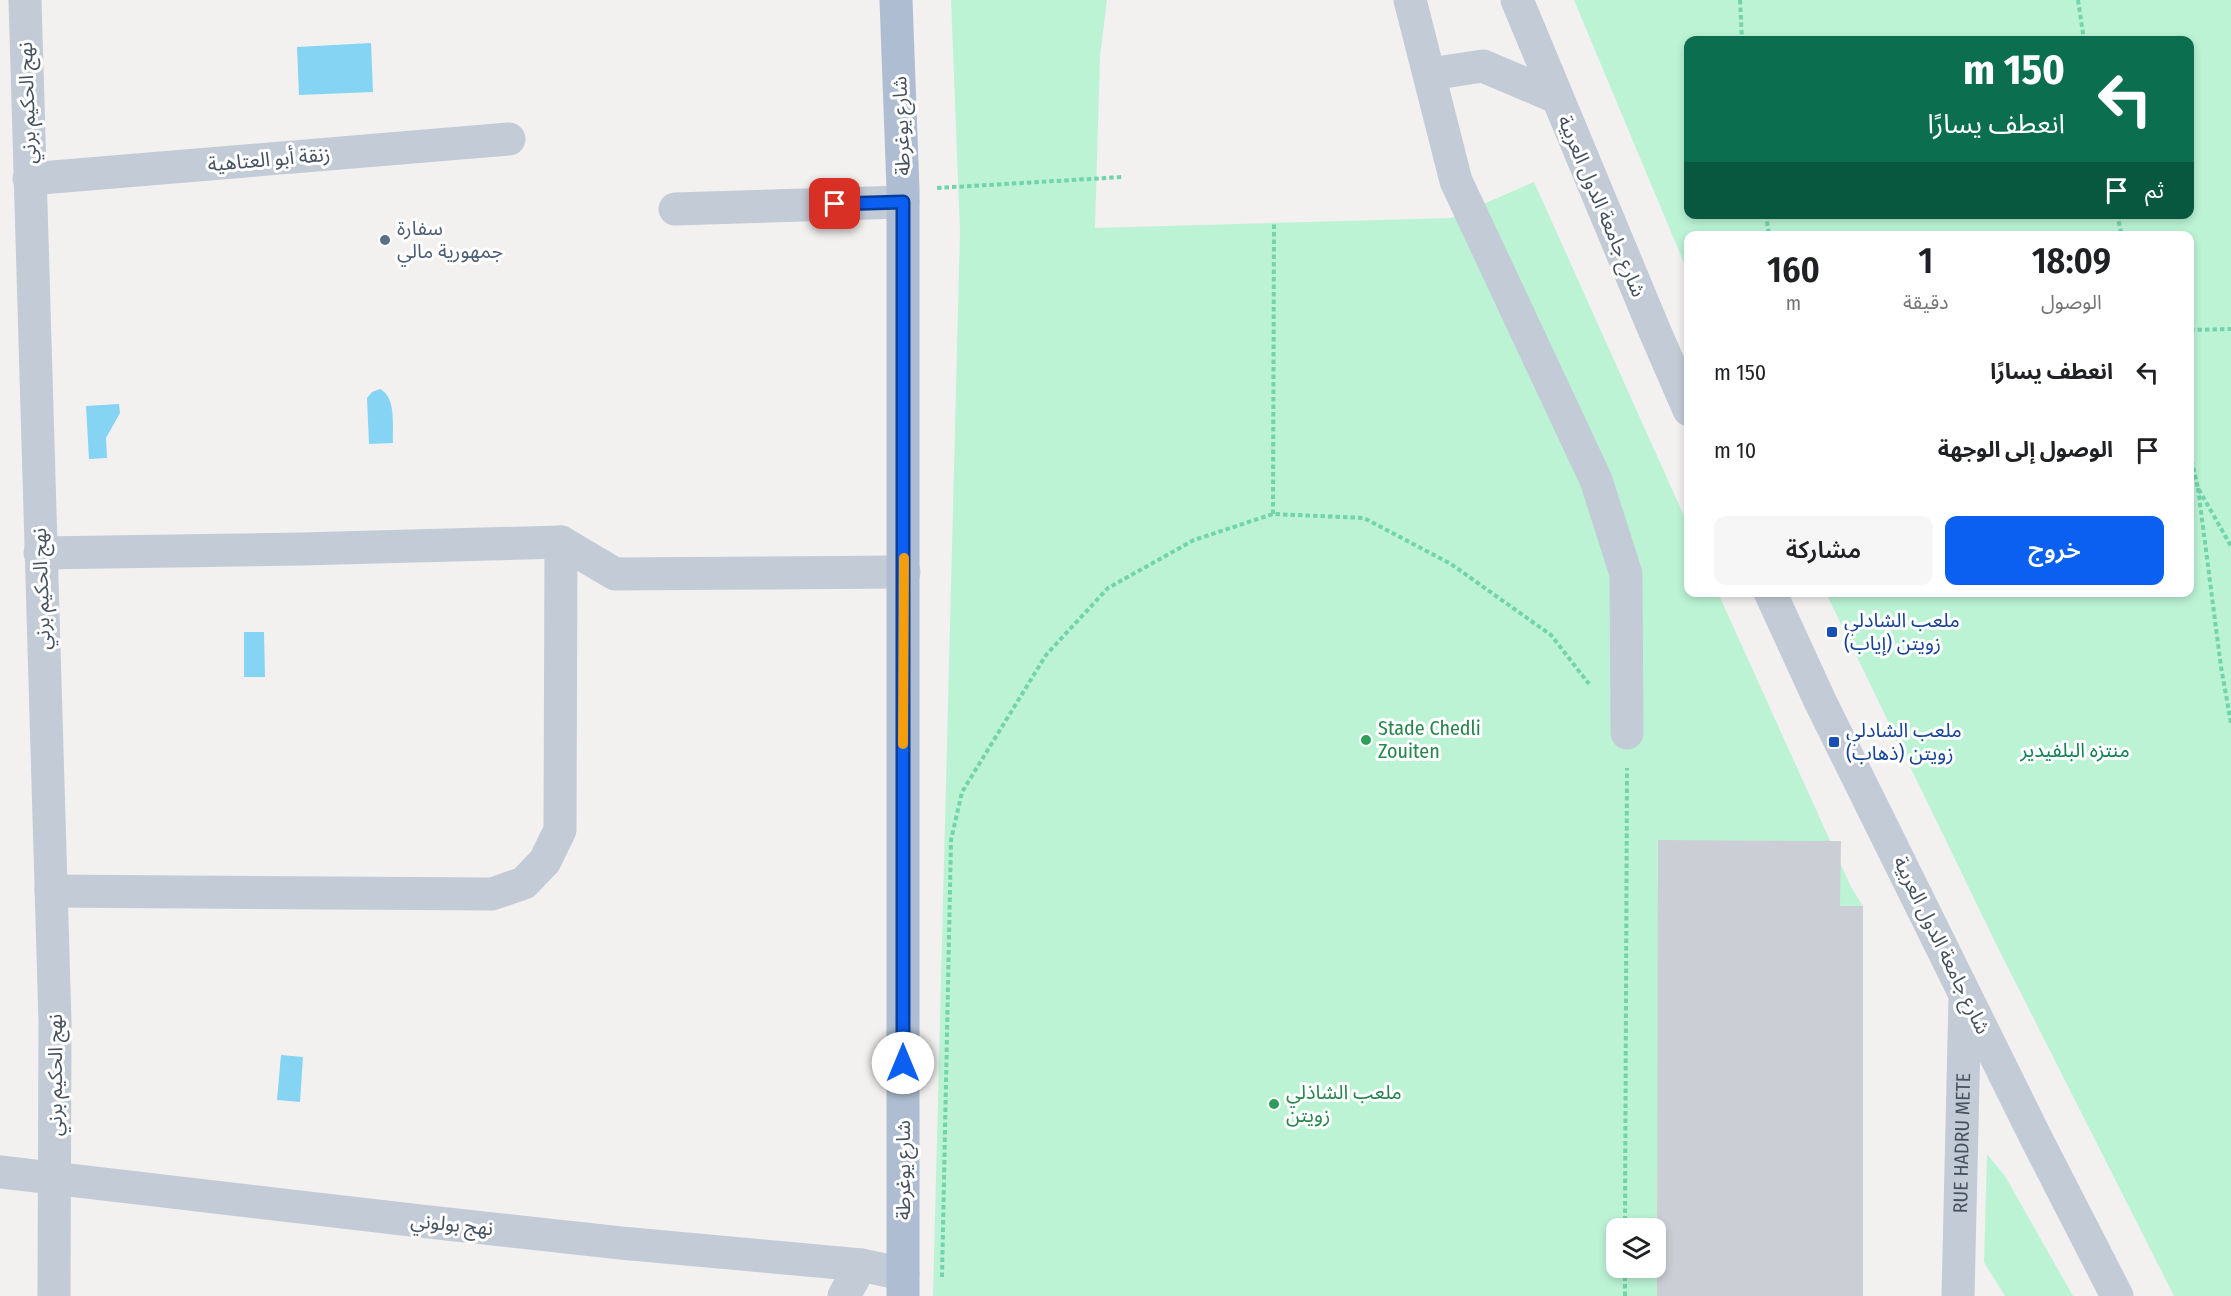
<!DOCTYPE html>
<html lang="ar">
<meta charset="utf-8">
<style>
body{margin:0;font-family:"Fira Sans Condensed","Noto Sans Arabic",sans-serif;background:#f6f6f6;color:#202124;direction:rtl;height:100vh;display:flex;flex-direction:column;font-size:22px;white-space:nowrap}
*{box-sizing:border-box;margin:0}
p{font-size:20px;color:#757577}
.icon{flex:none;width:33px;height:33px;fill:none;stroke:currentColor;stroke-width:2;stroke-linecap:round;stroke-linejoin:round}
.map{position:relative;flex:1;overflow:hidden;direction:ltr}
.drawer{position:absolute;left:1684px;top:231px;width:510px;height:366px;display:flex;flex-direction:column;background:#fff;border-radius:12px;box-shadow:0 3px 9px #0003;direction:rtl}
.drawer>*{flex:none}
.banner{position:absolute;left:1684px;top:36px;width:510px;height:183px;border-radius:12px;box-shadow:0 3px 9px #0003;direction:rtl;background:#0b6e4f;color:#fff;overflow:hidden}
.controls{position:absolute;left:1606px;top:1218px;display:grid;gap:12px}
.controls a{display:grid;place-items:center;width:60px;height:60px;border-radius:12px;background:#fff;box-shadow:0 3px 9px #0003;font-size:30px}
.pin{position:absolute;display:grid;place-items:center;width:51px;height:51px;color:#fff;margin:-26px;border-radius:12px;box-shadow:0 3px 9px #0006}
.me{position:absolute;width:66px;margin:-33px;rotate:0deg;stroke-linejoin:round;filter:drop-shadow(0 0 4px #0008)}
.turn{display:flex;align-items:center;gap:21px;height:126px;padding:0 30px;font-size:27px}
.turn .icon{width:78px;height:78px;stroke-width:2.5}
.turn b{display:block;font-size:42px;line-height:51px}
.then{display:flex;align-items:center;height:57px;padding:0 30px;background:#0003;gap:12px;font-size:22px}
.eta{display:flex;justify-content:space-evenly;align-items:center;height:102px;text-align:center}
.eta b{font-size:36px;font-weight:600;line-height:42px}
.primary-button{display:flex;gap:12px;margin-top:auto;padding:12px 30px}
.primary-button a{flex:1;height:69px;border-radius:12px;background:#0b5ff1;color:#fff;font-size:24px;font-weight:600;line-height:69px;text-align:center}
.primary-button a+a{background:#f6f6f6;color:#202124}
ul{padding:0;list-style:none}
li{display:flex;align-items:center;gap:18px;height:78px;padding:0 30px}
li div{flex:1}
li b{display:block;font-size:22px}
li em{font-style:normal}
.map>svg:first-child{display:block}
.green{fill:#bcf3d5;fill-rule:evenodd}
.water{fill:#86d4f3}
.building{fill:#ccced6}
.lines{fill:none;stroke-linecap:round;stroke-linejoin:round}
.path{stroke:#71d4aa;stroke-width:4;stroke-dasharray:4.5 3;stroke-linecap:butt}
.minor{stroke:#c3cbd6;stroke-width:33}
.major{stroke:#aebdd1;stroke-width:33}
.route-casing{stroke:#073e9d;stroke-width:15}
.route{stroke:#0b5ff1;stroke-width:10}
.slow{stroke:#f59e0b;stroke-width:10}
.service-dot{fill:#5c6f8a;stroke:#fff;stroke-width:2}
.transit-dot{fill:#1a4fb4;stroke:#fff;stroke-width:2}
.leisure-dot{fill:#2e9e5b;stroke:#fff;stroke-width:2}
.labels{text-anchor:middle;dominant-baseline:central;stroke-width:6;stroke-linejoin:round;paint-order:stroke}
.street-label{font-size:20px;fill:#46525f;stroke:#fff}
.service-label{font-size:20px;fill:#4e5e75;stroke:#fff;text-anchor:start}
.transit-label{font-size:20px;fill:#164399;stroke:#fff;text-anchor:start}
.leisure-label{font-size:20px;fill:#27864d;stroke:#fff;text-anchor:start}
.park-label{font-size:20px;fill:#108251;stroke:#fff}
</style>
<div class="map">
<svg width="2231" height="1296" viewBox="0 0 2231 1296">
<rect width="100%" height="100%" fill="#f3f0f0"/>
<path class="green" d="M951 0H1107L1100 56 1095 228 1451 218 1534 182 1689 527V592L1718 593 1851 887 1863 906V1296H933L960 231ZM1617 1228H1656V1268H1617Z
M1574 0H2231V1296H2174L1997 946 1826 593 2190 592V236H1689V275ZM1689 40H2190V214H1689Z
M1987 1154 2005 1176 2073 1296H2005L1984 1262Z"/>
<path class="water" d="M371 43 373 92 299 95 297 47Z
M380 389C397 398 392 426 393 443L369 444 367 398 372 392Z
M119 404 120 413 106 438 107 458 89 459 86 406Z
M244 632H264L265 677H244Z
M281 1055 303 1057 300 1102 277 1100Z"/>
<path class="building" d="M1658 840 1841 841 1840 906H1863V1296H1657Z"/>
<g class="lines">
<path class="path" d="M1740 0 1742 40
M2078 0 2084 40
M937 188 1123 177
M1766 214 1769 236
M2117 214 2122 236
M2190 330 2231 329
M2190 453 2198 488 2231 546
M2198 488 2221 667 2231 723
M1273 514 1274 223
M1625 1228 1627 768
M942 1277 951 840 962 792 1046 655 1108 588 1194 540 1273 514 1364 518 1451 564 1551 635 1589 684
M1625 1296V1268"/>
<g class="minor">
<path d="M25 0 55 1022 54 1296"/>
<path d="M1410 0 1456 181 1596 480 1626 574 1627 733"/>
<path d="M1517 0 1653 327 1689 410"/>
<path d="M1430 74 1483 66 1556 97"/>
<path d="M29 179 509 139"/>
<path d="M675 209 903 202"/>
<path d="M40 553 301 549 561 542 615 574 904 572"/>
<path d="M1770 592 1820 701 2035 1136 2117 1296"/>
<path d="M51 891 492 894 524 883 545 861 560 830 561 542"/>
<path d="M0 1172 420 1221 621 1243 861 1265 903 1274"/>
<path d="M844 1296 861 1265"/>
<path id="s1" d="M1958 1296 1965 998"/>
</g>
<path class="major" d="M896 0 903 189V1296"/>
</g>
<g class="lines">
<defs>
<path id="route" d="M835 204 903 202V1063"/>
</defs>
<use href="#route" class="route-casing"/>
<use href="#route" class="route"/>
<path class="slow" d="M903 744 904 558"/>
</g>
<circle class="service-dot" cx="385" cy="240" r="6"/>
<g class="transit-dot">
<rect x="1826" y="626" width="12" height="12" rx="3"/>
<rect x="1828" y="736" width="12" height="12" rx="3"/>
</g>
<g class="leisure-dot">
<circle cx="1366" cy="740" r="6"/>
<circle cx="1274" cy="1104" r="6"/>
</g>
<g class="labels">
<g class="street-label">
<text transform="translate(27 103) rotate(-92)">نهج الحكيم برني</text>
<text transform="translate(901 126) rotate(-92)">شارع يوغرطة</text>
<text transform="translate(269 159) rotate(-5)">زنقة أبو العتاهية</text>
<text transform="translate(1602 206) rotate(67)">شارع جامعة الدول العربية</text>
<text transform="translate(41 589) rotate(-92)">نهج الحكيم برني</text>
<text transform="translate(1942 945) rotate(64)">شارع جامعة الدول العربية</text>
<text transform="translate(55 1075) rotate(-90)">نهج الحكيم برني</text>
<text stroke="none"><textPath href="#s1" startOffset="153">RUE HADRU METE</textPath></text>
<text transform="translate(903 1170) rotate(-90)">شارع يوغرطة</text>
<text transform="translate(452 1224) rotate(6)">نهج بولوني</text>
</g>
<g class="service-label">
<text x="397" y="228">سفارة<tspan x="397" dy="23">جمهورية مالي</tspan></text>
</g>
<g class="transit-label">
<text x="1844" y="620">ملعب الشادلي<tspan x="1844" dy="23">زويتن (إياب)</tspan></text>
<text x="1846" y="730">ملعب الشادلي<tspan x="1846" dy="23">زويتن (ذهاب)</tspan></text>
</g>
<g class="leisure-label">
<text x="1378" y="728">Stade Chedli<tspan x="1378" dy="23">Zouiten</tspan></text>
<text x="1286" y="1092">ملعب الشاذلي<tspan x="1286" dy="23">زويتن</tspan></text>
</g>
<g class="park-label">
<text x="2075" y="750">منتزه البلفيدير</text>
</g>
</g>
</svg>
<div class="controls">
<a><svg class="icon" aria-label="layers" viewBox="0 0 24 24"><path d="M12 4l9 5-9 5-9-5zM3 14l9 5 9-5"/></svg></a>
</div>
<div class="pin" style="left:835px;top:204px;background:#d93025"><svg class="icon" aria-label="arrive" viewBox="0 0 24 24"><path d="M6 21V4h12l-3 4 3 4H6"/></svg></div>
<svg class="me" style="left:903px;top:1063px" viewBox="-20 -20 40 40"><circle r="19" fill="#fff"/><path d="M0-13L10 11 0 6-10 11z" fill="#0b5ff1"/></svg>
<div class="banner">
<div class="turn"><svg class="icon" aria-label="left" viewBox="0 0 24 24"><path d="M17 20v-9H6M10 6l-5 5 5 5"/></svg><div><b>150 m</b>انعطف يسارًا</div></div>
<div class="then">ثم<svg class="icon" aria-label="arrive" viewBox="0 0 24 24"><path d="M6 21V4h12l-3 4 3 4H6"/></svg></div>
</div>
<section class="drawer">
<div class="eta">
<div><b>18:09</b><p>الوصول</p></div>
<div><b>1</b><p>دقيقة</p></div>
<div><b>160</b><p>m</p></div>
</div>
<ul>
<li><svg class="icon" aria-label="left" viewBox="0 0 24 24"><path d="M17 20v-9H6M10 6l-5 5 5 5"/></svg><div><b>انعطف يسارًا</b></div><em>150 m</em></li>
<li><svg class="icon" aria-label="arrive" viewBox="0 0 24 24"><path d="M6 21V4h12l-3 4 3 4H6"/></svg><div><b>الوصول إلى الوجهة</b></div><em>10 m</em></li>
</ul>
<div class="primary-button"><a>خروج</a><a>مشاركة</a></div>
</section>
</div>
